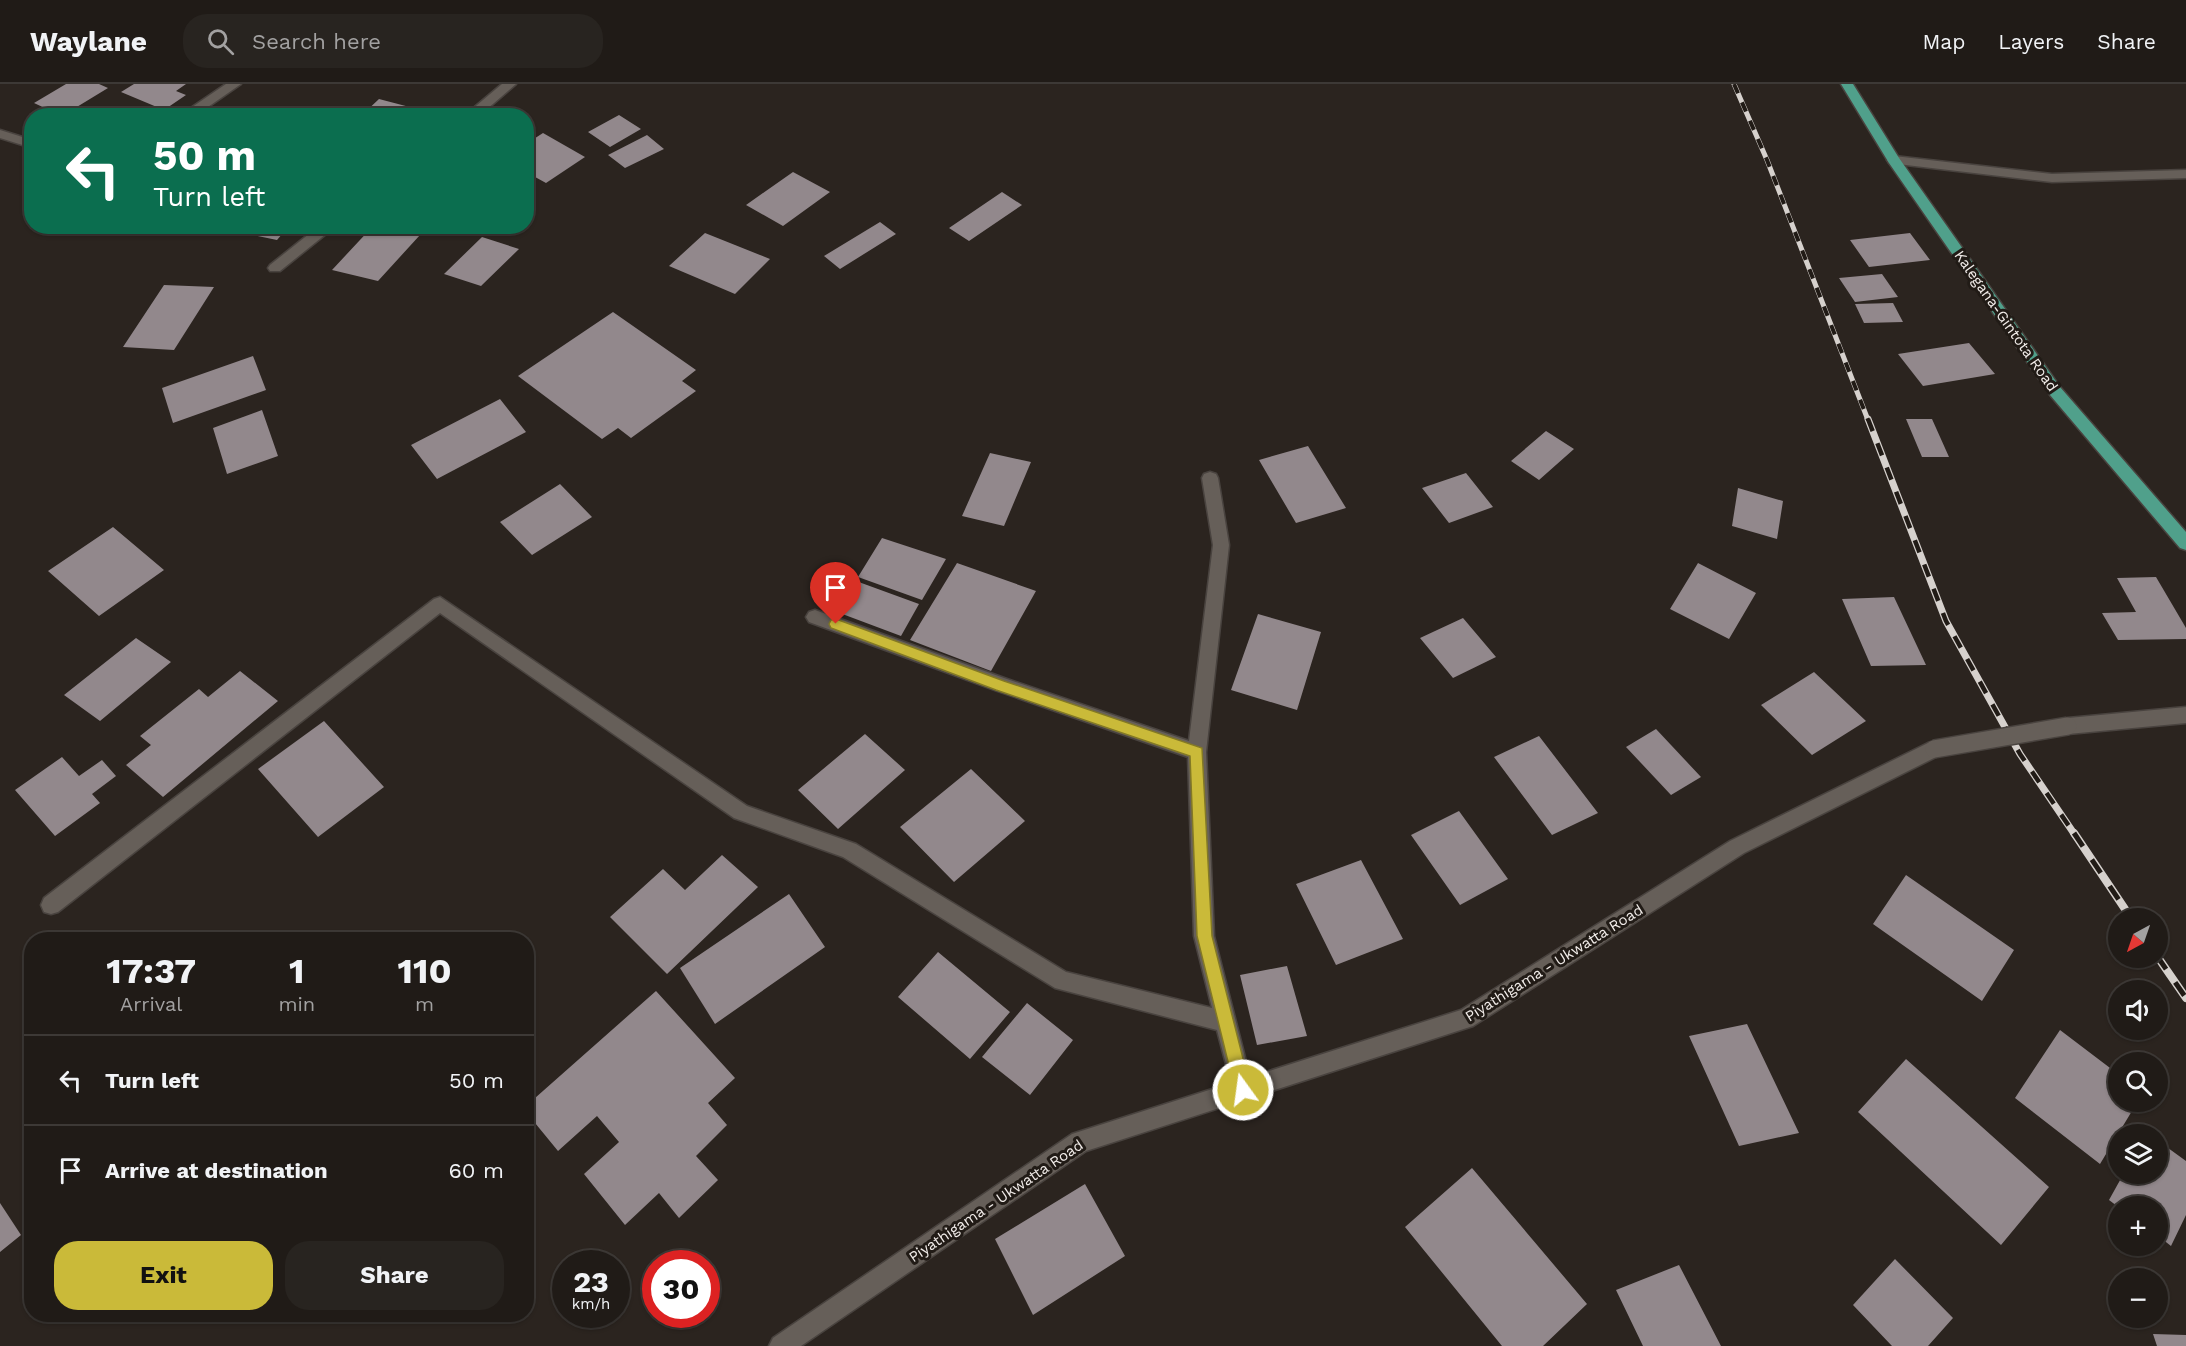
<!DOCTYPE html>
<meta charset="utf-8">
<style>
body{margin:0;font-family:"Work Sans",sans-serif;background:#282420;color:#f1f3f6;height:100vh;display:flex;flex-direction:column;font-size:22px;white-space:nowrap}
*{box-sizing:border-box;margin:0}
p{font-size:20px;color:#a2a1a1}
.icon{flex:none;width:33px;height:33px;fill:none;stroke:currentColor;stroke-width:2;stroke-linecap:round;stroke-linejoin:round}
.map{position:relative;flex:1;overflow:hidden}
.details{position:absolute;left:24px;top:848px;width:510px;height:390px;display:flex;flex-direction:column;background:#201b17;border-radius:24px;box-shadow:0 2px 4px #0004,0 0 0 2px #3d3936}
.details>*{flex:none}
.banner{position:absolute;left:24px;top:24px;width:510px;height:126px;border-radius:24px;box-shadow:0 2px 4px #0004,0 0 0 2px #3d3936;background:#0b6e4f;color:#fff;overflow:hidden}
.needle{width:39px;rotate:220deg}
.controls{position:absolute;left:2108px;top:824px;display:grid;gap:12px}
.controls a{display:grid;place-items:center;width:60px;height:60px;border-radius:50%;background:#201b17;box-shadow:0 2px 4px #0004,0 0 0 2px #3d3936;font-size:30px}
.speed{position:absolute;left:552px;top:1166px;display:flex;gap:12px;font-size:30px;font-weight:700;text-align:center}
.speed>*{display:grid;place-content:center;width:78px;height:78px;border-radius:50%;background:#201b17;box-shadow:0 2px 4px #0004,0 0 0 2px #3d3936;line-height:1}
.speed small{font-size:15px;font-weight:400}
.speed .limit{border:9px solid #d22;background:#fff;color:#111}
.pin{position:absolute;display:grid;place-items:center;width:51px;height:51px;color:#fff;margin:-62px -26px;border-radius:50% 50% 50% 0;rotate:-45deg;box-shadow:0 0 6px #0007}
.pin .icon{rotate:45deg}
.me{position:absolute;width:66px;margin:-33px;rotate:346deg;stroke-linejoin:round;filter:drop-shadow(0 0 4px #0008)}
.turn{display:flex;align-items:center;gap:21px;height:126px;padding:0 30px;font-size:27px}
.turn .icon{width:78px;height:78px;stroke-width:2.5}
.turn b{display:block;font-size:42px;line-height:51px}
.eta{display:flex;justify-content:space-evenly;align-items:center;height:102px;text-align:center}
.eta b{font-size:36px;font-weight:700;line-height:42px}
.action{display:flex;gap:12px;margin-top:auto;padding:12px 30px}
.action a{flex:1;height:69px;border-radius:24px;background:#caba39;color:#111;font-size:24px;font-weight:700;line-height:69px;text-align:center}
.action a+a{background:#282420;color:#f1f3f6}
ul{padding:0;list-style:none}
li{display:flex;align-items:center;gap:18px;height:90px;padding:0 30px;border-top:2px solid #3d3936}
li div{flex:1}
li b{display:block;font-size:22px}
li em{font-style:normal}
header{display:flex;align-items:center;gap:36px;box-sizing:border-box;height:84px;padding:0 30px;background:#201b17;border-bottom:2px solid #3d3936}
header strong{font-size:28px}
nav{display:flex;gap:33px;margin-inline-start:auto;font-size:21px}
.search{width:420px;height:54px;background:#282420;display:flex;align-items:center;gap:15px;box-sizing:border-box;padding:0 21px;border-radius:24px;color:#a2a1a1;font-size:22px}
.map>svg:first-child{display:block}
.building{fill:#92888c}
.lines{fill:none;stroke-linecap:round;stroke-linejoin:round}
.minor-casing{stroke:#49433f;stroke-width:3}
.major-casing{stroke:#49433f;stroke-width:3}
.minor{fill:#665f59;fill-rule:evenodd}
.major{fill:#50a08b;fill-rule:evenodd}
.rail-far2-casing{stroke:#d6d1cd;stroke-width:5}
.rail-far1-casing{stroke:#d6d1cd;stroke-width:7}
.rail-casing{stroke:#d6d1cd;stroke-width:8}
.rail-far2{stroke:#211b16;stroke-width:4;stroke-dasharray:10;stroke-linecap:butt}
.rail-far1{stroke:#211b16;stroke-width:4.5;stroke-dasharray:13;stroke-linecap:butt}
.rail{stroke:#211b16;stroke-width:5;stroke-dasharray:16;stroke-linecap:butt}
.minor-bridge-casing{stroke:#49433f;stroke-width:20;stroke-linecap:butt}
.minor-bridge{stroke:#665f59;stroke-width:17}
.route{fill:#caba39;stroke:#837925;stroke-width:1.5}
.labels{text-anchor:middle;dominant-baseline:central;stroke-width:6;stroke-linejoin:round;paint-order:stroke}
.street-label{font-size:15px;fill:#f2edea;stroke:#211b16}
</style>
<header>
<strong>Waylane</strong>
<div class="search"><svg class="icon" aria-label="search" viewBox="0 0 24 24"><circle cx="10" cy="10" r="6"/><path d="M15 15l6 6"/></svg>Search here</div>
<nav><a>Map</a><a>Layers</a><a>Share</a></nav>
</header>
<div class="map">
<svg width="2186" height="1262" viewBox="0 0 2186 1262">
<rect width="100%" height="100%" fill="#2b241f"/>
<path class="building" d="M66 0H99L108 4 62 32 34 19Z
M134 0H186L176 7 186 11 164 26 121 8Z
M379 15 421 26 415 32H361Z
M248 23 277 31 276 32H239Z
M619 31 641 45 610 63 588 48Z
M543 49 585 73 546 99 526 88V60Z
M647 51 664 65 625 84 608 71Z
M793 88 830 108 783 142 746 121Z
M1002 108 1022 121 969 157 949 144Z
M880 138 896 150 840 185 824 172Z
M227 142H289L277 156 225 145Z
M373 142H386L420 151 378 197 332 186Z
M705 149 770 175 735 210 669 182Z
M1910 149 1930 176 1869 183 1850 156Z
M482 153 519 165 481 202 444 190Z
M1882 190 1898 213 1855 218 1839 194Z
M164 201 214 203 174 266 123 263Z
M1893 219 1903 238 1864 239 1855 220Z
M613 228 696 286 682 297 696 307 631 354 618 344 602 355 518 292Z
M1969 259 1995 290 1923 302 1898 270Z
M253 272 266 306 173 339 162 304Z
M500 315 526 348 437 395 411 361Z
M262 326 278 372 227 390 213 344Z
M1906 335H1932L1949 373H1922Z
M1546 347 1574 365 1539 396 1511 377Z
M1308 362 1346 424 1296 439 1259 376Z
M990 369 1031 378 1004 442 962 432Z
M1466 389 1493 423 1449 439 1422 404Z
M560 400 592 433 532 471 500 438Z
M1738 404 1783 417 1777 455 1732 442Z
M113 443 164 486 99 532 48 487Z
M882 454 946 475 922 516 858 493Z
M957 479 1036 507 991 587 910 556Z
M1698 479 1756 509 1729 555 1670 525Z
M2156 493 2186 544V555L2118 556 2102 529 2136 528 2117 494Z
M856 497 919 520 901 552 837 528Z
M1894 513 1926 581 1871 582 1842 515Z
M1258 530 1321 548 1297 626 1231 606Z
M1463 534 1496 573 1453 594 1420 554Z
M136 554 171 578 100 637 64 611Z
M240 587 278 617 163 713 126 681 151 661 140 652 199 605 208 613Z
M1814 588 1866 637 1812 671 1761 621Z
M324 637 384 703 318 753 258 685Z
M1656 645 1701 693 1671 711 1626 663Z
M865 650 905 686 838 745 798 706Z
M1539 652 1598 729 1552 751 1494 673Z
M62 673 79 692 102 676 116 692 92 710 100 719 55 752 15 706Z
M971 685 1025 737 954 798 900 743Z
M1459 727 1508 795 1460 821 1411 751Z
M722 771 758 803 667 890 610 833 663 785 685 806Z
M1361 776 1403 855 1336 881 1296 800Z
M1906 791 2014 866 1982 917 1873 840Z
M789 810 825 863 715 940 680 884Z
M938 868 1010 928 970 975 898 913Z
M1287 882 1307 952 1257 961 1240 891Z
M656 907 735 994 708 1019 727 1041 696 1072 718 1096 679 1134 659 1109 625 1141 584 1090 619 1058 597 1032 558 1067 526 1028V1022Z
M1027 919 1073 956 1030 1011 982 973Z
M1747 940 1799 1049 1739 1062 1689 952Z
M2060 946 2118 990V1017H2138L2100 1080 2015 1014Z
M1906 975 2049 1103 2001 1161 1858 1028Z
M2157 1056 2186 1077V1131L2171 1162 2157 1151V1122H2117L2109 1116 2124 1089H2157Z
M1472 1084 1587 1220 1543 1262H1502L1405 1143Z
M1085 1100 1125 1172 1033 1231 995 1155Z
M0 1119 21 1151 0 1168Z
M1895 1175 1953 1234 1928 1262H1892L1853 1221Z
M1679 1181 1721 1262H1643L1616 1206Z
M2153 1250 2186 1251V1262H2157Z"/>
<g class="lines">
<defs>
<path id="minor" d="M226 0H241L195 32H179Z
M502 0H516L479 32H464Z
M0 46 32 56V64L0 54Z
M1894 72 2052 90 2186 86V94L2052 98 1889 79 1887 76Z
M319 142H336L280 187H270L268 184 270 181Z
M1210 388 1216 390 1218 394 1229 461 1206 668 1214 852 1250 993 1461 926 1730 757 1928 659 1934 657 1940 659 1943 665 1940 671 1744 769 1473 942 1086 1067 801 1262H769L773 1254 1072 1050 1231 999 1217 946 1055 904 843 773 734 734 440 529 58 828 51 830 44 828 41 821 44 814 434 515 440 513 747 722 856 760 1066 888 1212 924 1194 852 1188 673 995 606 809 538 806 533 809 528 815 526 1004 594 1189 657 1213 461 1202 394 1204 390Z
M2186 623V639L2068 650 2062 648 2059 642 2062 636 2068 634Z"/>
<path id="major" d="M1841 0H1853L1899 74 2060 303 2186 448V466L2180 464 2050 311 1889 79Z"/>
</defs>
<use href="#minor" class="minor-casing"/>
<use href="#major" class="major-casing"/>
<use href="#minor" class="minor"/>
<use href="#major" class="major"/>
<defs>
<path id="rail-far2" d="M1734 0 1767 76 1868 336"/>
<path id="rail-far1" d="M1868 335 1946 537 2020 670 2075 751"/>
<path id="rail" d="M2074 749 2131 834
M2157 872 2186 914"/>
</defs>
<use href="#rail-far2" class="rail-far2-casing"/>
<use href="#rail-far1" class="rail-far1-casing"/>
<use href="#rail" class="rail-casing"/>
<use href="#rail-far2" class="rail-far2"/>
<use href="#rail-far1" class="rail-far1"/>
<use href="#rail" class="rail"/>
<defs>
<path id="minor-bridge" d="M1934 665 2068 642"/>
</defs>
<use href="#minor-bridge" class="minor-bridge-casing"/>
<use href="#minor-bridge" class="minor-bridge"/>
</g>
<path class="route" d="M836 535 1004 597 1202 664 1212 852 1251 1006 1249 1012 1243 1014 1237 1012 1235 1006 1197 852 1190 672 996 606 831 544 829 540 831 536Z"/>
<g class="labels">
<g class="street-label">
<text transform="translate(2006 237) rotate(55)">Kalegana-Gintota Road</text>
<text transform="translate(1554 879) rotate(-32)">Piyathigama - Ukwatta Road</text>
<text transform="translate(996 1117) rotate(-34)">Piyathigama - Ukwatta Road</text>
</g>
</g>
</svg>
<div class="controls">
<a><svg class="needle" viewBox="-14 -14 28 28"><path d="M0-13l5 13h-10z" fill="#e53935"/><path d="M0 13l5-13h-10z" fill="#a2a1a1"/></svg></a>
<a><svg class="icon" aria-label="sound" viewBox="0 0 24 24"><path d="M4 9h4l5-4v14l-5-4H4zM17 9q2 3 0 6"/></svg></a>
<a><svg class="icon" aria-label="search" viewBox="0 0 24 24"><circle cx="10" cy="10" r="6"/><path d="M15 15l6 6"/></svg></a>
<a><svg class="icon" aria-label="layers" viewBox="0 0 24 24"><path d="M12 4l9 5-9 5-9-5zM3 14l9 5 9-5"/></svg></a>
<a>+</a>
<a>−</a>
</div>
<div class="speed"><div>23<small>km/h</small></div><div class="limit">30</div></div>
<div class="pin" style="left:836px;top:540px;background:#d93025"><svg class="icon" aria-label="arrive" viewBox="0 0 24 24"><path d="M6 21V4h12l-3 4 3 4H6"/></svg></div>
<svg class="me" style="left:1243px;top:1006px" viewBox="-20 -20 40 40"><circle r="17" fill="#caba39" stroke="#fff" stroke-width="3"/><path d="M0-11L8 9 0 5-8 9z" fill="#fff"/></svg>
<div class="banner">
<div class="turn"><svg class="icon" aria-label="left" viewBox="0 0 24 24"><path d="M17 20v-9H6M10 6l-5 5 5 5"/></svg><div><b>50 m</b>Turn left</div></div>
</div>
<section class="details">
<div class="eta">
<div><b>17:37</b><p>Arrival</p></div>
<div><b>1</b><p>min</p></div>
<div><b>110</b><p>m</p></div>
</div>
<ul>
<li><svg class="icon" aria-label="left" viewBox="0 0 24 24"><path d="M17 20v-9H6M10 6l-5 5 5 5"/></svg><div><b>Turn left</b></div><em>50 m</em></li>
<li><svg class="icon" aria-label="arrive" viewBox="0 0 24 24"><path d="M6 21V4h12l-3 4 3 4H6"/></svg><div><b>Arrive at destination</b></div><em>60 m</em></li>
</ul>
<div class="action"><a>Exit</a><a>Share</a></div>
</section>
</div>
